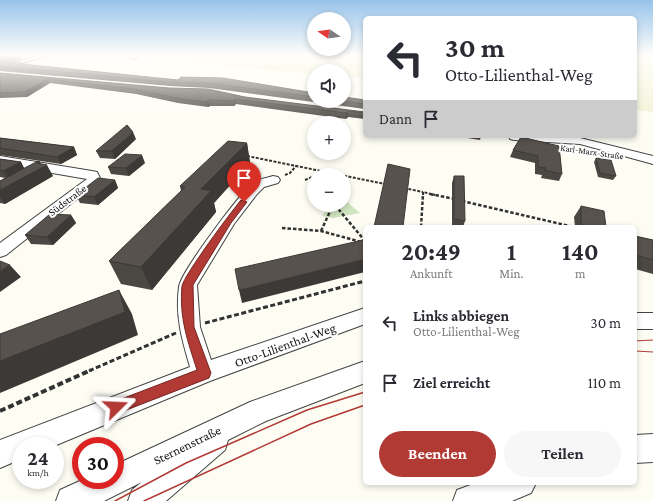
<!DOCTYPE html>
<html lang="de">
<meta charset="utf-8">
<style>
body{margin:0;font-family:"Crimson Pro",serif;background:#f7f7f7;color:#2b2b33;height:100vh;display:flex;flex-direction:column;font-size:15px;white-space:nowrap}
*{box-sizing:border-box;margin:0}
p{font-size:13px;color:#7c7c81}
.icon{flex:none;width:22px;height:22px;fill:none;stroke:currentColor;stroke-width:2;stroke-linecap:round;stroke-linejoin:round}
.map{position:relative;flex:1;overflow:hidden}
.drawer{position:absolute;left:363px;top:225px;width:274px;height:260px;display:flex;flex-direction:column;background:#fff;border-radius:6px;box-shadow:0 2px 6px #0003}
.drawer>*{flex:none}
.guide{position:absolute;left:363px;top:16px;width:274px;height:122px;border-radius:6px;box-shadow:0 2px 6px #0003;background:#fff;color:#2b2b33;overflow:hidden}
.needle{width:26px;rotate:283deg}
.fabs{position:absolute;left:307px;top:12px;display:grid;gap:8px}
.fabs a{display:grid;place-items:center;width:44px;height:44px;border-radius:50%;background:#fff;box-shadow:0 2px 6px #0003;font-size:20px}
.speed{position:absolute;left:12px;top:437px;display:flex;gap:8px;font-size:20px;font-weight:700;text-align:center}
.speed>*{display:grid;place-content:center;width:52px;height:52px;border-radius:50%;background:#fff;box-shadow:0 2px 6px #0003;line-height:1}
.speed small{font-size:10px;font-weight:400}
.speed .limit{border:6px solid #d22;background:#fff;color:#111}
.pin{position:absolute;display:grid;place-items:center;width:34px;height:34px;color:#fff;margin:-41px -17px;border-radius:50% 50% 50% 0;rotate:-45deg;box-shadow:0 0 4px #0007}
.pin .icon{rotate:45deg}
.me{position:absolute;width:44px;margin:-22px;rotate:69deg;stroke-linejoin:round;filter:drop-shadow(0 0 3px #0008)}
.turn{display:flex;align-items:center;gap:14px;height:84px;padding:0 16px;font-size:18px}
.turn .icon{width:52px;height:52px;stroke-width:2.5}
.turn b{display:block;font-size:28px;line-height:34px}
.then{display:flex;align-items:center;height:38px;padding:0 16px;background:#0003;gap:8px;font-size:15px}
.eta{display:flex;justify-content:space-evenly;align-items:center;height:68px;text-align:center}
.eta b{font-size:24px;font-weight:700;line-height:28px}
.primary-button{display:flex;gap:8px;margin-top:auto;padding:8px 16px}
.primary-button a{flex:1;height:46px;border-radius:24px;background:#b23a35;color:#fff;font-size:16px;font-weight:700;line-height:46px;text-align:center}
.primary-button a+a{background:#f7f7f7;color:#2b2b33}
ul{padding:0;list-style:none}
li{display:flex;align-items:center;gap:12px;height:60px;padding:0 16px}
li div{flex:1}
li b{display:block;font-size:15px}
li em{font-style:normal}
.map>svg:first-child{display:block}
.farmland{fill:#f2f2d5}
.green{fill:#d0e6c0}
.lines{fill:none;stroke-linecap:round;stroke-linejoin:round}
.minor-casing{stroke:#434343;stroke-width:2}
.path-far3{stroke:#323232;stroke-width:2;stroke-dasharray:3 1.5;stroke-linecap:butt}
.path-far2{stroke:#323232;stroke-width:2.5;stroke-dasharray:3.5 2;stroke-linecap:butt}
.path-far1{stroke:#323232;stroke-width:3;stroke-dasharray:5 2.5;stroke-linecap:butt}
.path{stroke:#323232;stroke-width:4;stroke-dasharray:6 3;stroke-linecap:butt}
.minor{fill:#fff;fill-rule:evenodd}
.tram-far1{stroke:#b23a35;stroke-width:1}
.tram{stroke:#b23a35;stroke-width:1.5}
.wall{fill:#4b4742}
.shaded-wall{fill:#3d3936}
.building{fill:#57524d;stroke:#3d3936}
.route{fill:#b23a35;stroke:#742622}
.labels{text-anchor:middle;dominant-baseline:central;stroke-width:4;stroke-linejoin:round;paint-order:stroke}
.far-street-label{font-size:9px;fill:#101010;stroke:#fff}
.street-label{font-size:11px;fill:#101010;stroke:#fff}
.near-street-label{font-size:13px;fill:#101010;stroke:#fff}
</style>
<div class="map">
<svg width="653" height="501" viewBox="0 0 653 501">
<rect width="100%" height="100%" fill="#fefdf4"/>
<path class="farmland" d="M135 55H365V78L344 77V71H314V74L255 69Z
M635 55H653V112L635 110Z"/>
<path class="green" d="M347 202 360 213 333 218 322 216 327 208 344 205V203Z"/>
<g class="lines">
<defs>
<path id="minor" d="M40 55H49L10 67 7 65Z
M122 55H133L138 57 135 59Z
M509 136 580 138 653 156V164L580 144 514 140 510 139Z
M0 156 92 171 97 172 101 180 6 255 0 257V243L87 179 0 164Z
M273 176 278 177 280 180 278 183 264 187 257 194 234 224 197 285 200 327 211 360 365 308V324L210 381 54 446H21V459L0 468V440L190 367C182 340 175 316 179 287 180 273 240 193 253 183 258 179 267 178 273 176Z
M635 313H653V329H635Z
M365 361V383L266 421 228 440 225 450 166 501H128L132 490 142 482 104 501H56L60 490 82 480H115V465L250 402Z
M653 434V462L635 463V435Z
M476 483H536L531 493 512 501H453L457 490Z"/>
</defs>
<use href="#minor" class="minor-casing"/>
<path class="path-far3" d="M247 156 385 184
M285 175 290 173 296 166
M305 180 312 177 314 180
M404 188 423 192
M423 195V192L435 195"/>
<path class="path-far2" d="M430 194 455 199
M462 201 574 227
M335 205 365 241
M421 227 423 194
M282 228 321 231 365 243
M321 231 333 205"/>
<path class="path-far1" d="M205 323 365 281
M89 371 176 333"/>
<path class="path" d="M0 411 91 370"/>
<use href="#minor" class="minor"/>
<path class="tram-far1" d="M635 341 653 340
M635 351 653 352"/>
<path class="tram" d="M115 501 186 463 307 410 365 392
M144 501 311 424 365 405"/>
</g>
<path class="wall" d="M0 55 22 57V59L8 63 178 80 296 90 314 93V101H344L365 100V109L209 88 170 86 0 71Z
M0 73 245 97 365 112V119L348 117 346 119 236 104 234 106H210L208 107 178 103 136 94 50 83 27 97 0 98Z
M455 136H481L480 140Z
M521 137 562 174 559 181 541 178 542 175 535 174V163L510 157 513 150Z
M0 138 74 147 77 155 61 164 0 155Z
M136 139 115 159 100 158 96 151Z
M247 143 250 163 214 203 216 212 152 290 121 284 109 261 181 191 180 186Z
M596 158 616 176 613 180 598 177 594 162Z
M0 159 21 162 24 168 41 164 53 176 5 204 0 203V181L5 178 0 177Z
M145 163 129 176 111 174 108 167Z
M454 176 465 221 463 227 452 226V183Z
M115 180 118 188 98 205 80 203 76 195Z
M581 206 606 227H575L574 217Z
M71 215 76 223 53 245 31 244 25 235Z
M635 236 653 240V274L635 269Z"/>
<path class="shaded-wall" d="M21 55 22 59 0 65V60Z
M47 79 50 83 27 97 24 92Z
M235 99 236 104 234 106V101Z
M208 100 210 106 208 107 207 102Z
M348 111V117L346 119V113Z
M133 132 136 139 115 159 112 151Z
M247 143 250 163 214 203 216 212 152 290 141 267 201 189Z
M74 147 77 155 61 164 57 157Z
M142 155 145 163 129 176 126 168Z
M21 162 25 170 9 179 3 171Z
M40 162 43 167 47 165 53 176 5 204 0 197V190Z
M115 180 118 188 98 205 94 197Z
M71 215 76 223 53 245 47 237Z
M365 259V272L242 303 239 290Z
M10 265 21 277 0 292V271Z
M119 290 132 314 138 335 0 393V361Z"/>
<path class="building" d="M0 55H20L0 60Z
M0 62 23 63 22 64 178 80 181 77 223 78 296 90 314 93V97L208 83 169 82 0 66Z
M0 73 169 88 208 89 245 97 365 112V113L348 111 346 113 235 99 234 101 208 100 207 102 177 98 134 89 47 79 24 92 0 93Z
M344 97 365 100V104L343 101H344Z
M127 125 133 132 112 151H96Z
M521 137 559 146 562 174 544 170 546 168 538 167V156L513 150Z
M0 138 74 147 57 157 0 148Z
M228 141 247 143 201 189 211 191 141 267 109 261 185 187 180 186Z
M125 154 142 155 126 168 108 167Z
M596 158 611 160 616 176 600 173Z
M0 159 21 162 3 171 0 170Z
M38 161 40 162 37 163 47 165 0 190V181Z
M388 164 410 169 403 227H374Z
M454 176H464L465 221 454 219Z
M98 178 115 180 94 197 76 195Z
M581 206 604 211 606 227H581Z
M50 214 71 215 47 237 25 235Z
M635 236 653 240V260L635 255Z
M363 240 365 242V259L239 290 235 269Z
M0 261 10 265 0 271Z
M119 290 125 312 0 361V334Z"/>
<linearGradient id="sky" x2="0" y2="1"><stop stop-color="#97c3eb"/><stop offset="0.44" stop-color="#fffefa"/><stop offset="1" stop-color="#fffefa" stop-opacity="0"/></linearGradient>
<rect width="653" height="125" fill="url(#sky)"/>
<path class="route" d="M241 200 247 202 231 223 193 285 194 327 211 373 209 378 116 414 111 412 109 407 111 403 197 370C188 342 179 318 182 286 184 275 231 212 241 200Z"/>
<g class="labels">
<g class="far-street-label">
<text transform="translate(592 152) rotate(8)">Karl-Marx-Straße</text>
</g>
<g class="street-label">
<text transform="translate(67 200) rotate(-37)">Südstraße</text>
</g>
<g class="near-street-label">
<text transform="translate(285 345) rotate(-20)">Otto-Lilienthal-Weg</text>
<text transform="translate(187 445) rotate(-26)">Sternenstraße</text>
</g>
</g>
</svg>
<div class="fabs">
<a><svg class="needle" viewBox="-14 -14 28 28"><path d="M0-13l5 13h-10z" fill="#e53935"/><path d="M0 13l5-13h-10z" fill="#7c7c81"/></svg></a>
<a><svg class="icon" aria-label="sound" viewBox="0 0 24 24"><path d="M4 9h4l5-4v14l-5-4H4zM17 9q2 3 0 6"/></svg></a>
<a>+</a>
<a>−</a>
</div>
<div class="speed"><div>24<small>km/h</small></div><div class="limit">30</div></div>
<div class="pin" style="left:244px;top:202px;background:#d93025"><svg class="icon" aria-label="arrive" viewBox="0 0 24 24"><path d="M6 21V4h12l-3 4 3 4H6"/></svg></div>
<svg class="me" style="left:116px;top:407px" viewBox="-20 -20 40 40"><path d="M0-17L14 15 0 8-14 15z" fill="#b23a35" stroke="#fff" stroke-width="4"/></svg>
<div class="guide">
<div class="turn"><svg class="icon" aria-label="left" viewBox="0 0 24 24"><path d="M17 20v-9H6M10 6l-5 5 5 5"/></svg><div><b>30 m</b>Otto-Lilienthal-Weg</div></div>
<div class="then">Dann<svg class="icon" aria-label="arrive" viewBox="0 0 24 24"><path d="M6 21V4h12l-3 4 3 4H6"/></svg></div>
</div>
<section class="drawer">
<div class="eta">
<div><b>20:49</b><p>Ankunft</p></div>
<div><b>1</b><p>Min.</p></div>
<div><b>140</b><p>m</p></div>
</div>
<ul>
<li><svg class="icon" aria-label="left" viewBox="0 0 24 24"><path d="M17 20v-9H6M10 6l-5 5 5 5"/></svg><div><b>Links abbiegen</b><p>Otto-Lilienthal-Weg</p></div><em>30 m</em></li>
<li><svg class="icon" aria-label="arrive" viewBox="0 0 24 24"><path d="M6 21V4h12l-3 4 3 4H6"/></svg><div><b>Ziel erreicht</b></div><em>110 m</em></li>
</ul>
<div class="primary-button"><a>Beenden</a><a>Teilen</a></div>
</section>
</div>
